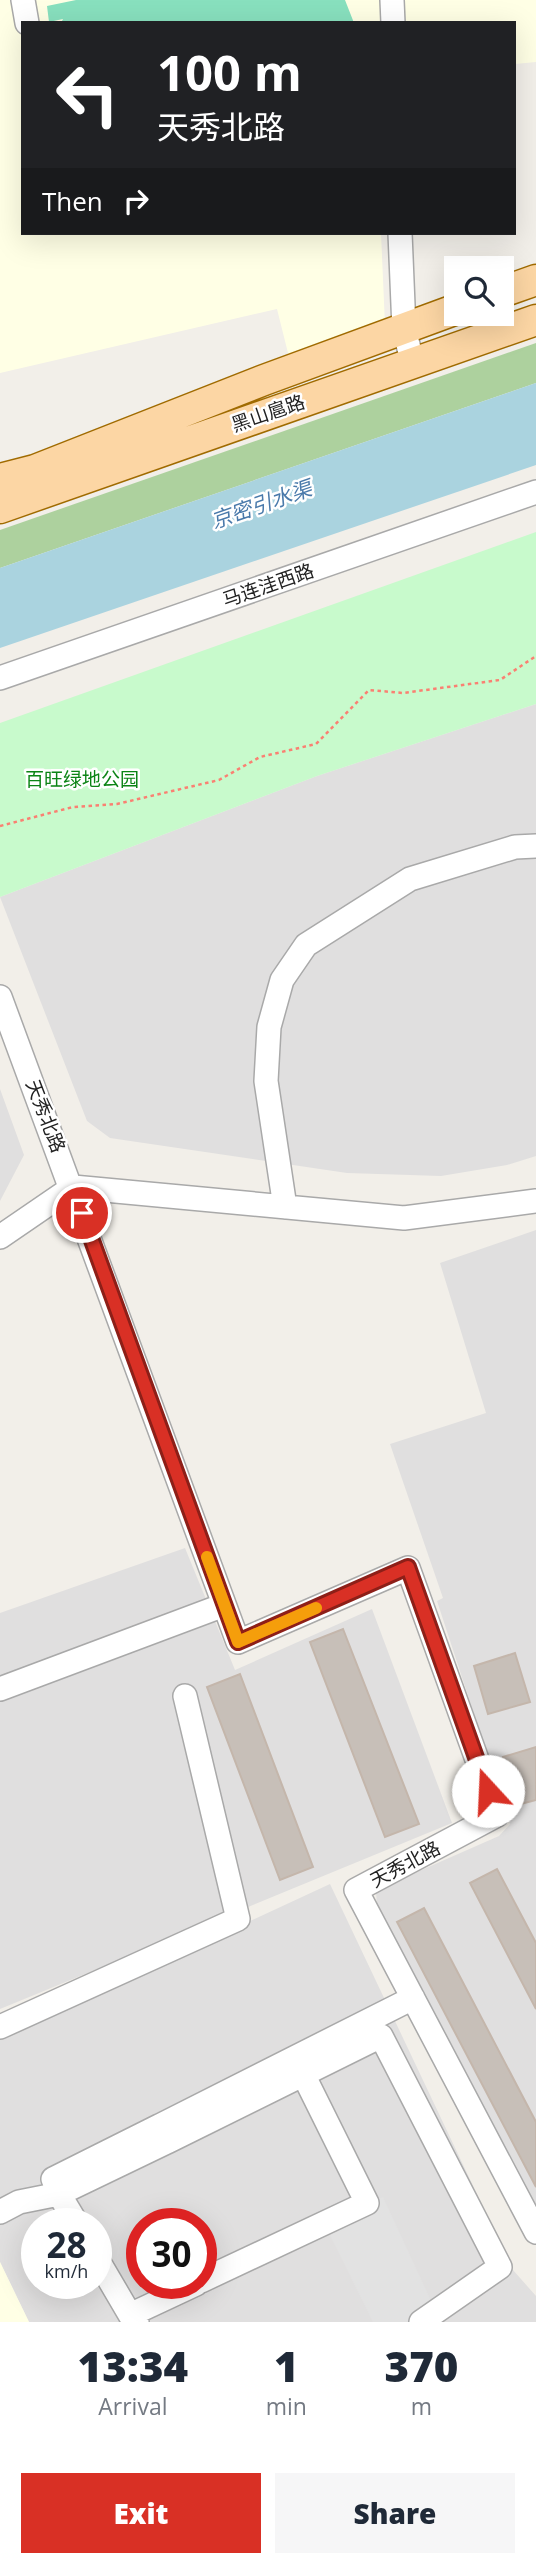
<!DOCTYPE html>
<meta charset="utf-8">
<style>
body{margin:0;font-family:"Open Sans","Noto Sans SC",sans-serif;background:#f6f6f7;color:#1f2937;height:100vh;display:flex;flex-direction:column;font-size:26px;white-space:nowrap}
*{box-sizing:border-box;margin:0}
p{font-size:23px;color:#747a83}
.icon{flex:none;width:38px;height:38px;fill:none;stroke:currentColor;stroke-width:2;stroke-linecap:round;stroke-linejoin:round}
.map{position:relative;height:2322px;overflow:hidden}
.sheet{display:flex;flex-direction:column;background:#fff;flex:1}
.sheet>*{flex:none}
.hud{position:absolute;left:21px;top:21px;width:495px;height:214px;border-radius:0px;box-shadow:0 7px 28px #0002;background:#202124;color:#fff;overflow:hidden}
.controls{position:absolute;left:444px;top:256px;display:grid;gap:14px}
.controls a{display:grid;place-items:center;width:70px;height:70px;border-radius:0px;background:#fff;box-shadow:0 7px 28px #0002;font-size:35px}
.speed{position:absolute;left:21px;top:2208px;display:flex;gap:14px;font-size:35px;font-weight:700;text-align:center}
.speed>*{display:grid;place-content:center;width:91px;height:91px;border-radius:50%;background:#fff;box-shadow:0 7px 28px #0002;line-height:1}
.speed small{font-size:18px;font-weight:400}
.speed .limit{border:10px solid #d22;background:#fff;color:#111}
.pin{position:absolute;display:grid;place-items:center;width:60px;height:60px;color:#fff;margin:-30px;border:4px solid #fff;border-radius:50%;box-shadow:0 2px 7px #0007}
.me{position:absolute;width:77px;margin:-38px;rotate:340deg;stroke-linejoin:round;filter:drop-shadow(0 0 5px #0008)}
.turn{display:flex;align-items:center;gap:24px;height:147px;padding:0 21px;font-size:32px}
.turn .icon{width:91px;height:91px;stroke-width:2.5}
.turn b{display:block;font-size:49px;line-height:60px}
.then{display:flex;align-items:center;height:66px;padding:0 21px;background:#0003;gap:14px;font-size:26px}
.eta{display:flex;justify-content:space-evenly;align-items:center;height:119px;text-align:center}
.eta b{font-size:42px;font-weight:800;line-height:49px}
.button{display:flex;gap:14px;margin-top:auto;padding:14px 21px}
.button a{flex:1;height:80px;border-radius:0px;background:#d93025;color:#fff;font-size:28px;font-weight:800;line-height:80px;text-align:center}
.button a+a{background:#f6f6f7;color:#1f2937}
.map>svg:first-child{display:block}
.residential{fill:#e0dfdf;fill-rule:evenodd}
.education{fill:#ffffe5}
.forest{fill:#add19e}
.park{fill:#c8facc}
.pitch{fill:#88e0be}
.parking{fill:#e2e2e2}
.water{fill:#aad3df}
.building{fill:#c7bfb8;stroke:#c4b6ab;stroke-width:2}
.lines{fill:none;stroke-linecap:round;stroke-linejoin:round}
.minor-casing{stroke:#a9a9a9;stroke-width:26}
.major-casing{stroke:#a06b00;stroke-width:33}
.path{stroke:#fa8072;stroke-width:2.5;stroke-dasharray:3.5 3.5;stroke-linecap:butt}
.minor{stroke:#fff;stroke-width:23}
.major{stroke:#fcd6a4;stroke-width:30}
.route-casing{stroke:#8d1f18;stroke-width:18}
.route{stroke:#d93025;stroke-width:12}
.slow{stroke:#f59e0b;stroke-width:12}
.labels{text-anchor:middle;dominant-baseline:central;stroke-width:5;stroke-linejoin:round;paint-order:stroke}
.street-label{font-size:19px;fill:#222;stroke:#fff}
.park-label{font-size:19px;fill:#0c8416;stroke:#fff}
.water-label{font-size:21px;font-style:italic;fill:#4a7aab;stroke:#fff}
</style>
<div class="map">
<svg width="536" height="2322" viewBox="0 0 536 2322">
<rect width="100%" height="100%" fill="#f2efe9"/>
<path class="residential" d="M536 704V1156L507 1165 441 1176 347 1173 110 1138 87 1121 0 897 317 776Z
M0 1089 24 1155 0 1201Z
M536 1230V2205L377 1909 376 1890 499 1836 510 1824 437 1601 443 1598 390 1444 486 1413 440 1263Z
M185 1548 235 1670 372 1609 452 1823 0 2009V1613Z
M330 1884 513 2270 536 2296V2322H29L0 2262V2037ZM37 2224H96V2284H37ZM142 2224H201V2284H142Z"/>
<path class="education" d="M0 0H536V62L515 64 514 23H23V233H381L385 325 290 361 277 309 0 373Z
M0 2262 29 2322H0Z"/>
<path class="forest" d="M536 343V383L0 568V530Z"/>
<path class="park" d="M536 532V704L317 776 0 897V723Z"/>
<path class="pitch" d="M76 0H345L354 23H61L63 19 49 22 47 6Z"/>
<path class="parking" d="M383 2197 439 2318 433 2322H373L324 2223Z"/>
<path class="water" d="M536 383V465L0 648V568Z"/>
<path class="building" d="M343 1629 419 1824 385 1837 310 1642Z
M515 1653 530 1702 488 1714 474 1666Z
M240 1674 313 1867 280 1880 207 1687Z
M536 1747V1800L517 1805 503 1757Z
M497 1869 536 1943V2009L470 1883Z
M424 1908 536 2122V2187L397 1922Z"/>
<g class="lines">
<defs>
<path id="minor" d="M23 0 27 23
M392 0 393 23
M400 233 404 329 413 364
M0 678 536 492
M0 997 238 1642 408 1568 497 1815 356 1890 536 2232
M285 1207 266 1081 269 1027 282 980 306 945 410 879 515 847 536 846
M0 1237 73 1187 404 1218 536 1201
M0 1689 224 1605
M413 1998 159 2126 167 2142 381 2036 500 2267 421 2322
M0 2027 238 1919 185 1696
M0 2212 19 2202 59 2194 53 2179 159 2126
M77 2224 59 2194 167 2142
M96 2257 130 2315
M201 2281 367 2203 303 2074
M137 2322 130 2315 196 2284"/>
<path id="major" d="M502 292 536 280
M0 479 35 470 264 380 457 309
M0 508 536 320"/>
</defs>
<use href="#minor" class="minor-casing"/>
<use href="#major" class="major-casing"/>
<path class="path" d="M0 826 73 807 117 804 219 780 260 757 316 744 369 690 403 693 500 680 536 656"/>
<use href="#minor" class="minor"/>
<use href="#major" class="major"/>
</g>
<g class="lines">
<defs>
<path id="route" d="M82 1213 238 1642 408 1567 488 1791"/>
</defs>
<use href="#route" class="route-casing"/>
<use href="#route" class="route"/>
<path class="slow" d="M207 1557 238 1642 316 1608"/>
</g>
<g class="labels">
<g class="street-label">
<text transform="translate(268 413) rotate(-19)">黑山扈路</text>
<text transform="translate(268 585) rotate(-19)">马连洼西路</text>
<text transform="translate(46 1116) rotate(69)">天秀北路</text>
<text transform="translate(405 1864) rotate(-28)">天秀北路</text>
</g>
<g class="park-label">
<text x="82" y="779">百旺绿地公园</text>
</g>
<g class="water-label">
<text transform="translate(261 504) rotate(-19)">京密引水渠</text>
</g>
</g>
</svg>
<div class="controls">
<a><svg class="icon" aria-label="search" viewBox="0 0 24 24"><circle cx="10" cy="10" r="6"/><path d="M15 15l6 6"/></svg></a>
</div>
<div class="speed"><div>28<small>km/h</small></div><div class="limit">30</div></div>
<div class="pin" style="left:82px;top:1213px;background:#d93025"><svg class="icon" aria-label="arrive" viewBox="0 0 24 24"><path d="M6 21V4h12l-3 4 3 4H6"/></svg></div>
<svg class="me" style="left:488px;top:1791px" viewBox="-20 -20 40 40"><circle r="19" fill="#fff"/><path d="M0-13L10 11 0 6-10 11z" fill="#d93025"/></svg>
<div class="hud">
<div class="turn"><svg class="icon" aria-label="left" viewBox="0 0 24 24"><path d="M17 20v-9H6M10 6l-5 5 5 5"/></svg><div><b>100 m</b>天秀北路</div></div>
<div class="then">Then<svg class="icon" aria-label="right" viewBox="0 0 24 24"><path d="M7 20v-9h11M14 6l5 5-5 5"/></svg></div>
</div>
</div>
<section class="sheet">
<div class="eta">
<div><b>13:34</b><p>Arrival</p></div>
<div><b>1</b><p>min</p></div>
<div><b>370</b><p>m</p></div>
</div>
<div class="button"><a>Exit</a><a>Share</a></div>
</section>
